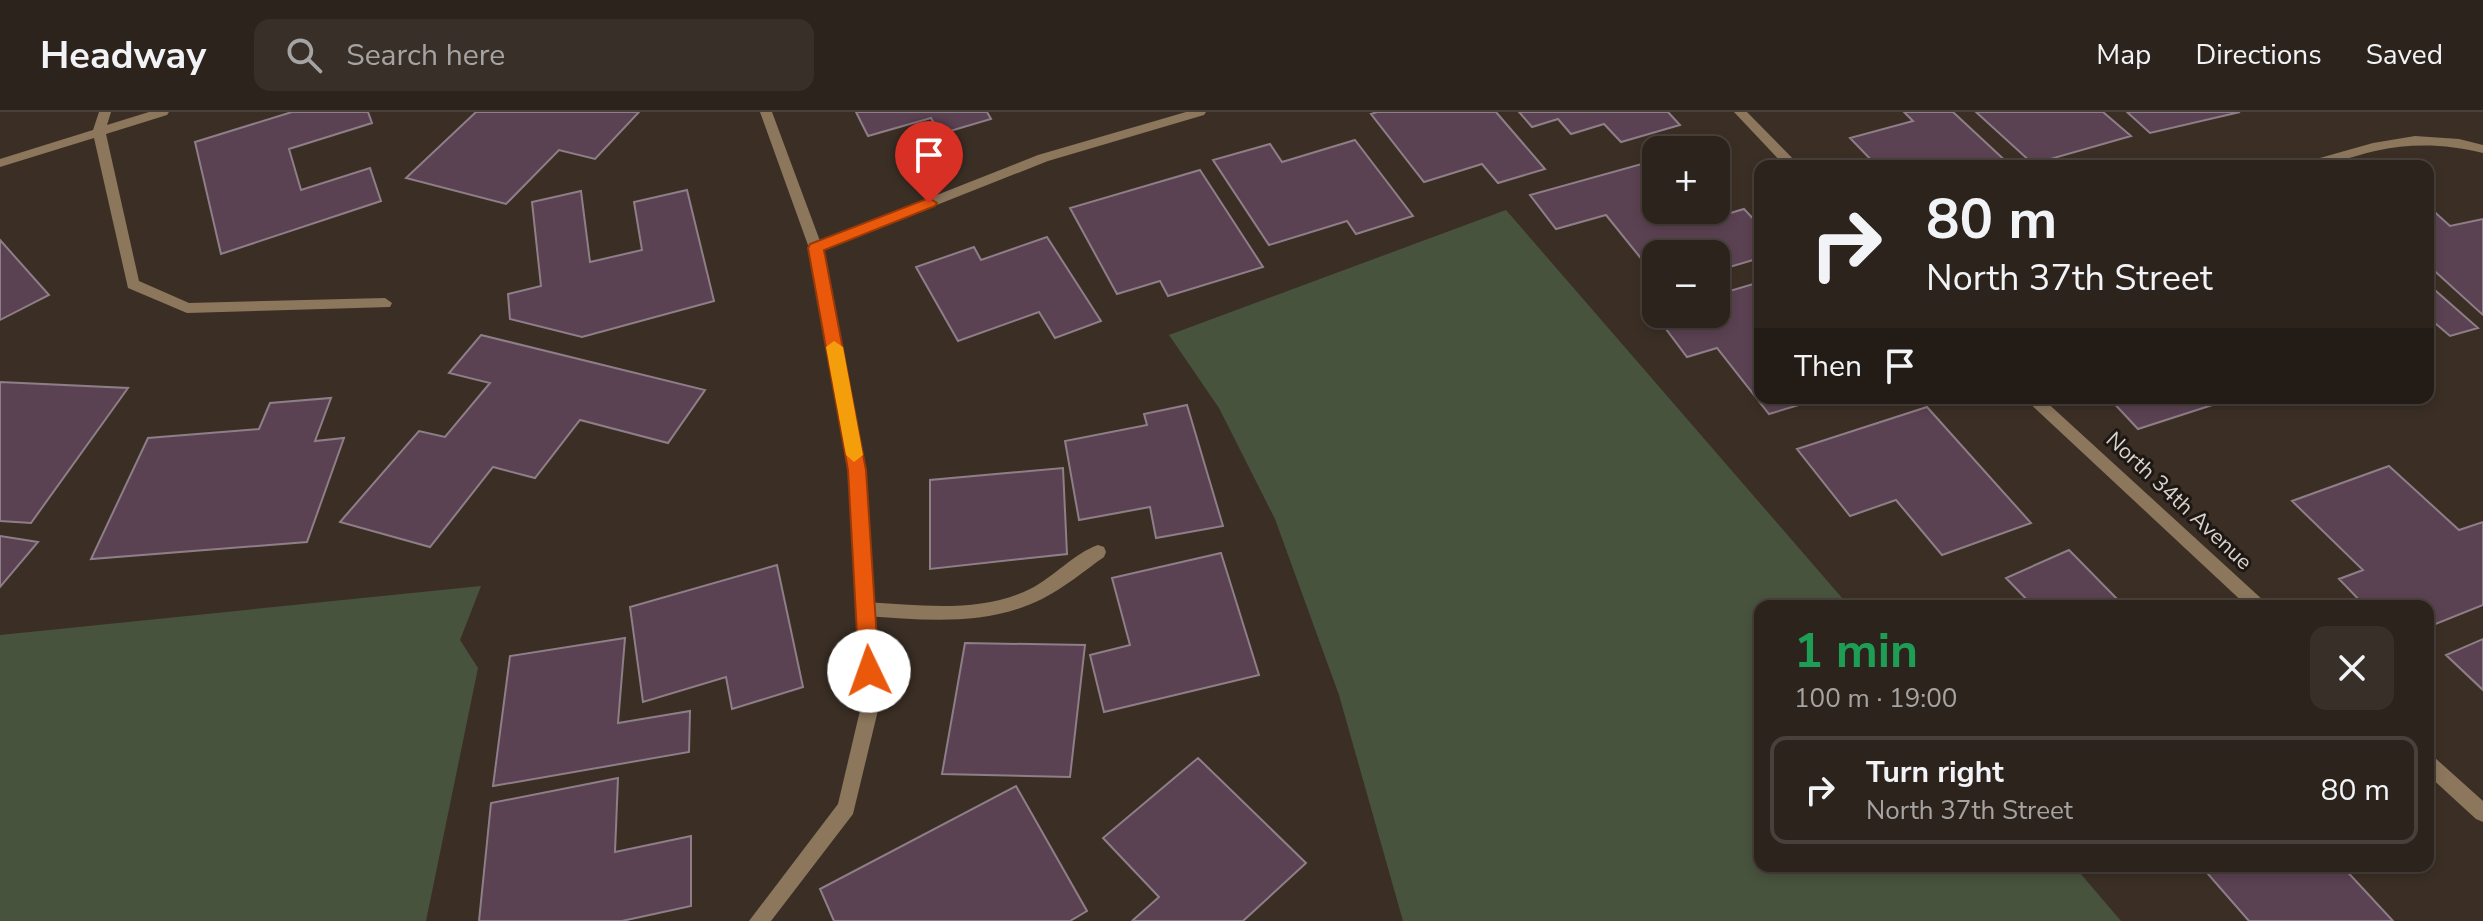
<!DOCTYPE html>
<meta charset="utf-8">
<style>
body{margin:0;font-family:"Nunito Sans",sans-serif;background:#382f29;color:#f1f3f6;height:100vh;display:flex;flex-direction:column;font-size:30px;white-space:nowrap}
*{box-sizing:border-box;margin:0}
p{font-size:26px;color:#a6a4a3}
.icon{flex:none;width:44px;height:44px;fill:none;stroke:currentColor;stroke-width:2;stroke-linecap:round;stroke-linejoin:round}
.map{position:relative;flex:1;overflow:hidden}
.side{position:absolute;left:1754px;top:488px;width:680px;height:272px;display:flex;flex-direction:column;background:#2c231c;border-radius:16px;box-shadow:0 4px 12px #0003,0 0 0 2px #48403b}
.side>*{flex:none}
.banner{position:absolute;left:1754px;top:48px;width:680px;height:244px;border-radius:16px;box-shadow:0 4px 12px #0003,0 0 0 2px #48403b;background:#2c231c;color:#f1f3f6;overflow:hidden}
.buttons{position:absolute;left:1642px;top:24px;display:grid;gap:16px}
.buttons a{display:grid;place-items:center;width:88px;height:88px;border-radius:16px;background:#2c231c;box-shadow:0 4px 12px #0003,0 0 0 2px #48403b;font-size:40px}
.pin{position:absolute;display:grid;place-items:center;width:68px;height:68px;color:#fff;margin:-82px -34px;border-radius:50% 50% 50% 0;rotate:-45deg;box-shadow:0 0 8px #0007}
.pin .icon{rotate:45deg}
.me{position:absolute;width:88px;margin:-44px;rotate:357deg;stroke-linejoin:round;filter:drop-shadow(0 0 6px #0008)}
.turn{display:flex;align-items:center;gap:28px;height:168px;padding:0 40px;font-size:36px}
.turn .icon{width:104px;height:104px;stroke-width:2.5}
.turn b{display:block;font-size:56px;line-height:68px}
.then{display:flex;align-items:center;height:76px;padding:0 40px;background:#0003;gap:16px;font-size:30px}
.round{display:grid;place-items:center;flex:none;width:84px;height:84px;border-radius:16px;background:#382f29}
.headline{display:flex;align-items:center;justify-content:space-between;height:136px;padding:0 40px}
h1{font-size:48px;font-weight:700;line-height:60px;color:#1e9e55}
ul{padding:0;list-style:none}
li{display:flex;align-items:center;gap:24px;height:108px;margin:0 16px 12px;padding:0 24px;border:4px solid #48403b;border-radius:16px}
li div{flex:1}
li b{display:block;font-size:30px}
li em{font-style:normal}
header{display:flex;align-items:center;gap:48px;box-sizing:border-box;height:112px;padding:0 40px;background:#2c231c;border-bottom:2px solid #48403b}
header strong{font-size:38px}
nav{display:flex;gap:44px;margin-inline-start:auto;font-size:28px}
.search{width:560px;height:72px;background:#382f29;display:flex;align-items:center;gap:20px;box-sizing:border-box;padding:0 28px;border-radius:16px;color:#a6a4a3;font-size:30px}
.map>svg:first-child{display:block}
.green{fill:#48533d}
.building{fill:#5b4252;stroke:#8e7e88;stroke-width:2}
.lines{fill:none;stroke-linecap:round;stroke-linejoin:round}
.lane{fill:#8c775d;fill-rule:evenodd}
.street{fill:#8c775d;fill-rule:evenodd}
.route{fill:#ea580c;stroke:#983908;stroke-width:2}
.slow{fill:#f59e0b}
.labels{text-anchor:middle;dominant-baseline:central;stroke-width:6;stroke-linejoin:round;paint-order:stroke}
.street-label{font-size:22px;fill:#dad2cc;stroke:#1e1814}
</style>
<header>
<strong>Headway</strong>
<div class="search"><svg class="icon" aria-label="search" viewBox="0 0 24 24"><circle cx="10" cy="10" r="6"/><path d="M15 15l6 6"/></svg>Search here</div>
<nav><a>Map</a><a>Directions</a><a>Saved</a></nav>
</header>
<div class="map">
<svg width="2483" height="809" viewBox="0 0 2483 809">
<rect width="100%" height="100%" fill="#3b2f25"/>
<path class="green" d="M1506 98 1849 494H1760V754H2074L2121 809H1403L1339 583 1275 407 1219 296 1169 223Z
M481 474 460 528 478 556 426 809H0V523Z"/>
<path class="building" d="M292 0H368L372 11 289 37 301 78 370 56 381 89 221 142 195 30Z
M476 0H639L595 47 559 38 506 92 406 66Z
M856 0H987L991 7 940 22 931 6 868 24Z
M1377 0H1496L1545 57 1498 71 1482 52 1424 70 1371 2Z
M1519 0H1668L1680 13 1621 30 1604 12 1571 22 1558 7 1532 15Z
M1904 0H1953L2011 54H1877L1850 26 1913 9Z
M1976 0H2103L2131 24 2033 52Z
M2127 0H2240L2150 21Z
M1355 28 1413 104 1356 122 1347 109 1269 133 1213 48 1270 32 1282 50Z
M1656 48V98H1714L1720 104 1744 97 1760 114V146L1716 159V142H1656V165L1606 103 1556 117 1530 83Z
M1200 58 1263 155 1168 184 1160 169 1117 182 1070 96Z
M687 78 714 189 582 225 510 207 508 182 541 174 532 90 581 79 590 150 642 138 634 90Z
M2428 94 2450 114 2483 107V203L2428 153Z
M1047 125 1101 209 1055 226 1039 200 958 229 916 155 974 135 981 148Z
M0 128 49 183 0 208Z
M1760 170V286H1822L1769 302 1717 236 1687 245 1654 201 1716 202V183Z
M2428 172 2478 216 2450 224 2428 205Z
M481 223 705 278 668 331 580 308 535 366 493 355 430 435 340 410 419 319 445 325 490 271 449 261Z
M0 270 128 276 31 411 0 409Z
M331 286 315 329 344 326 307 430 91 447 148 326 259 317 270 291Z
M2109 286H2234L2138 317Z
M1187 293 1223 414 1156 426 1150 395 1079 408 1065 329 1147 313 1144 302Z
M1927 295 2031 411 1942 443 1896 388 1850 404 1797 337Z
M2389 354 2459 418 2483 410V493L2428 515V494H2365L2339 467 2363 458 2292 389Z
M1063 356 1067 442 930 457V368Z
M0 424 38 430 0 475Z
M2069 438 2124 494H2033L2006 466Z
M1221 441 1259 563 1104 600 1090 543 1130 533 1112 466Z
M777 453 803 575 732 597 726 565 643 590 630 495Z
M625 526 618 611 690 599 689 640 493 674 510 544Z
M2483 527V578L2446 543Z
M965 531 1085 533 1070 665 942 662Z
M1198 646 1306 751 1243 809H1132L1159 785 1103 726Z
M618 666 615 740 691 724V794L622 809H479L491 691Z
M1016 674 1087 799 1070 809H834L820 777Z
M2201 754H2342L2393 809H2249Z"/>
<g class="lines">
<path class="lane" d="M1098 433 1104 435 1106 440 1104 445C1084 459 1064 476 1042 487 986 515 925 508 865 504L859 502 857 497 859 492 865 490C920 493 979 502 1030 477 1054 465 1073 442 1098 433Z"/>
<path class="street" d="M99 0H111L107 13 149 0H169L167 3 106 22 139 169 189 191 385 186 392 191 390 195 187 201 128 176 94 26 0 55V47L93 18Z
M760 0H772L820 129 1038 43 1186 0H1206L1204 3 1048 49 823 138 865 358 880 590 853 702 771 809H749L838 692 862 590 849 358 809 136Z
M1734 0H1747L1800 54H1785Z
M2415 24 2459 27 2483 33V41C2446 32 2412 31 2375 39 2350 45 2327 54 2300 54L2302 51 2373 31Z
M2024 286H2042L2264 489 2266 494H2247Z
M2428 643 2434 645 2483 689V710L2476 707 2428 663Z"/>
</g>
<path class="route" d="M929 86 937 91 935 94 824 138 866 358 879 559 876 565 869 568 862 565 859 559 848 358 808 136 810 132Z"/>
<path class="slow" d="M834 229 843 235 863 343 854 350 846 343 826 235Z"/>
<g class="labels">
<g class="street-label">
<text transform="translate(2179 389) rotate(43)">North 34th Avenue</text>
</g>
</g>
</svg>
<div class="buttons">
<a>+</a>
<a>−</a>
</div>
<div class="pin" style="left:929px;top:91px;background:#d93025"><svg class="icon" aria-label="arrive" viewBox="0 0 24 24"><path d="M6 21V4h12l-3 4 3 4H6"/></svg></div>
<svg class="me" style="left:869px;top:559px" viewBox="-20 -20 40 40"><circle r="19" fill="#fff"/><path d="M0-13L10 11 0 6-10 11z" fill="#ea580c"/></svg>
<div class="banner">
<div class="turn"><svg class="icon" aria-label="right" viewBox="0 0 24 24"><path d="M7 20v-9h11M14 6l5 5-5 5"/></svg><div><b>80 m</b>North 37th Street</div></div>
<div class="then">Then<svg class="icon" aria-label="arrive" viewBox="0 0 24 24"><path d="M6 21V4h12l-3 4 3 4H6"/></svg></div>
</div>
<section class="side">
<div class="headline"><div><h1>1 min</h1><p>100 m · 19:00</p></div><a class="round"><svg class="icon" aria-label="close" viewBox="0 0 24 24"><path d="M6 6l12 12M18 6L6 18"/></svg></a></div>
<ul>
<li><svg class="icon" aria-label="right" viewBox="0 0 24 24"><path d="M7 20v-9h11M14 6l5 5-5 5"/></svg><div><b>Turn right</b><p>North 37th Street</p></div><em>80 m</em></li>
</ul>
</section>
</div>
